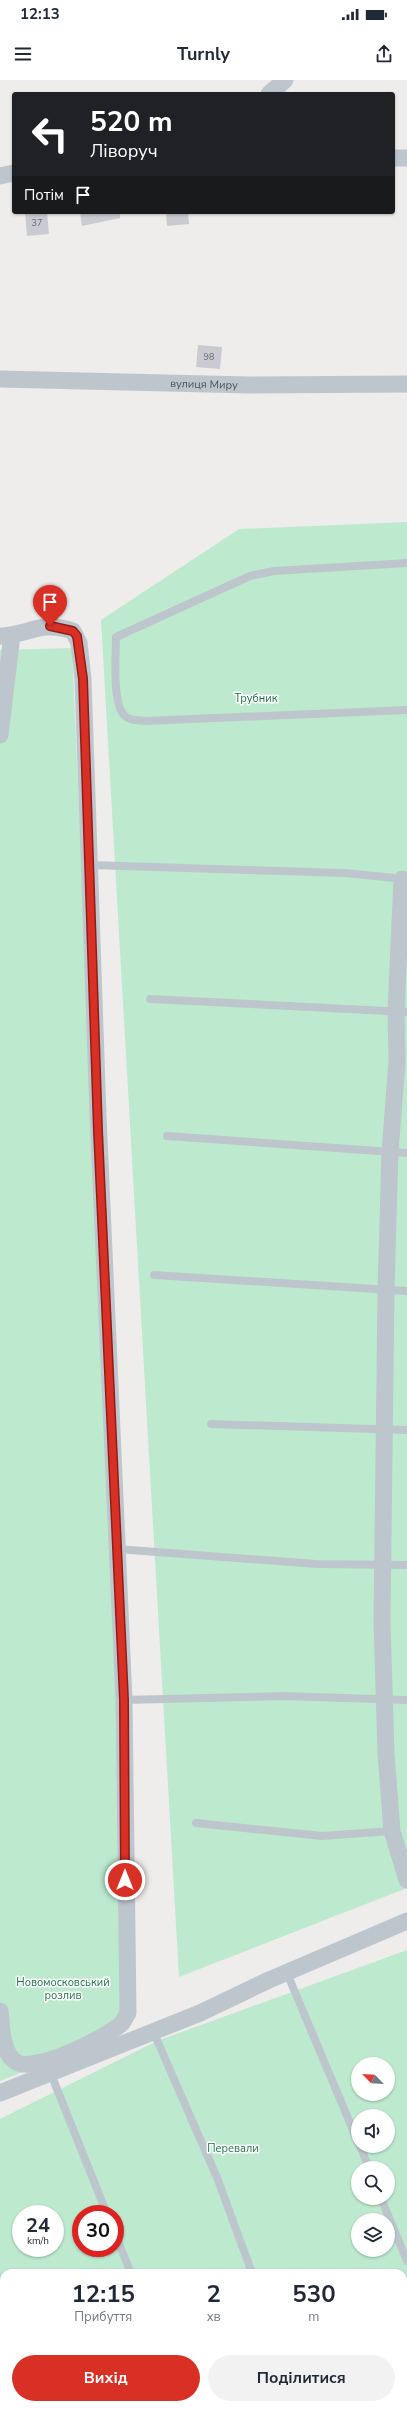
<!DOCTYPE html>
<html lang="uk">
<meta charset="utf-8">
<style>
body{margin:0;font-family:"Nunito Sans",sans-serif;background:#f2f2f3;color:#1f2937;height:100vh;display:flex;flex-direction:column;font-size:15px;white-space:nowrap}
*{box-sizing:border-box;margin:0}
p{font-size:13px;color:#747a83}
.icon{flex:none;width:22px;height:22px;fill:none;stroke:currentColor;stroke-width:2;stroke-linecap:round;stroke-linejoin:round}
.map{position:relative;flex:1;overflow:hidden}
.drawer{position:absolute;left:0px;top:2189px;width:407px;height:140px;display:flex;flex-direction:column;background:#fff;border-radius:12px 12px 0 0;box-shadow:0 1px 3px #0004}
.drawer>*{flex:none}
.top-card{position:absolute;left:12px;top:12px;width:383px;height:122px;border-radius:4px;box-shadow:0 1px 3px #0004;background:#202124;color:#fff;overflow:hidden}
.needle{width:26px;rotate:295deg}
.buttons{position:absolute;left:351px;top:1977px;display:grid;gap:8px}
.buttons a{display:grid;place-items:center;width:44px;height:44px;border-radius:50%;background:#fff;box-shadow:0 1px 3px #0004;font-size:20px}
.speed{position:absolute;left:12px;top:2125px;display:flex;gap:8px;font-size:20px;font-weight:700;text-align:center}
.speed>*{display:grid;place-content:center;width:52px;height:52px;border-radius:50%;background:#fff;box-shadow:0 1px 3px #0004;line-height:1}
.speed small{font-size:10px;font-weight:400}
.speed .limit{border:6px solid #d22;background:#fff;color:#111}
.pin{position:absolute;display:grid;place-items:center;width:34px;height:34px;color:#fff;margin:-41px -17px;border-radius:50% 50% 50% 0;rotate:-45deg;box-shadow:0 0 4px #0007}
.pin .icon{rotate:45deg}
.me{position:absolute;width:44px;margin:-22px;rotate:0deg;stroke-linejoin:round;filter:drop-shadow(0 0 3px #0008)}
.turn{display:flex;align-items:center;gap:14px;height:84px;padding:0 12px;font-size:18px}
.turn .icon{width:52px;height:52px;stroke-width:2.5}
.turn b{display:block;font-size:28px;line-height:34px}
.then{display:flex;align-items:center;height:38px;padding:0 12px;background:#0003;gap:8px;font-size:15px}
.eta{display:flex;justify-content:space-evenly;align-items:center;height:68px;text-align:center}
.eta b{font-size:24px;font-weight:700;line-height:28px}
.primary-button{display:flex;gap:8px;margin-top:auto;padding:8px 12px}
.primary-button a{flex:1;height:46px;border-radius:24px;background:#d93025;color:#fff;font-size:16px;font-weight:700;line-height:46px;text-align:center}
.primary-button a+a{background:#f2f2f3;color:#1f2937}
.status{display:flex;justify-content:space-between;align-items:center;height:28px;padding:0 20px;background:#fff;direction:ltr}
.status svg{height:11px;fill:currentColor}
header{display:flex;justify-content:space-between;align-items:center;height:52px;padding:0 12px;background:#fff;font-size:18px;font-weight:700}
.map>svg:first-child{display:block}
.green{fill:#bdeacf;fill-rule:evenodd}
.building{fill:#cacbd1}
.lines{fill:none;stroke-linecap:round;stroke-linejoin:round}
.service{stroke:#bec6cd;stroke-width:8}
.minor{stroke:#bec6cd;stroke-width:17}
.route-casing{stroke:#8d1f18;stroke-width:10}
.route{stroke:#d93025;stroke-width:7}
.labels{text-anchor:middle;dominant-baseline:central;stroke-width:3;stroke-linejoin:round;paint-order:stroke}
.number-label{font-size:9px;fill:#676e76}
.street-label{font-size:11px;fill:#464f57;stroke:#fff}
.park-label{font-size:11px;fill:#1e714a;stroke:#fff}
</style>
<div class="status"><b>12:13</b><svg viewBox="0 0 49 12"><path d="M0 12V9h3v3zM5 12V6h3v6zM10 12V3h3v9zM15 12V0h3v12zM26 1h20v11H26zM47 4h2v5h-2z"/></svg></div>
<header><svg class="icon" aria-label="menu" viewBox="0 0 24 24"><path d="M4 6h16M4 12h16M4 18h16"/></svg>Turnly<svg class="icon" aria-label="share" viewBox="0 0 24 24"><path d="M12 15V3M7 8l5-5 5 5M5 13v7h14v-7"/></svg></header>
<div class="map">
<svg width="407" height="2329" viewBox="0 0 407 2329">
<rect width="100%" height="100%" fill="#efecec"/>
<path class="green" d="M407 442V1808L179 1897 101 540 239 449Z
M72 568 113 1499 127 1951 0 2001V570Z
M407 1870V2329H0V2039L157 1961ZM358 1984H388V2014H358ZM358 2036H388V2066H358ZM358 2088H388V2118H358ZM21 2134H55V2168H21ZM81 2134H115V2168H81ZM358 2140H388V2170H358ZM4 2193H403V2325H4Z"/>
<path class="building" d="M25 132H47L49 154 27 156Z
M80 132H120V138L82 146Z
M166 132H188L189 144 167 146Z
M198 265 222 267 220 289 196 287Z"/>
<g class="lines">
<path class="service" d="M407 483 274 491 250 496 116 557C116 575 112 622 124 635 129 641 137 640 145 641L407 630
M89 785 345 793 404 799
M150 919 407 932
M167 1056 407 1073
M154 1195 407 1211
M211 1344 407 1350
M117 1469 316 1484 407 1485
M124 1620 283 1616 407 1620
M196 1743 322 1756 392 1751
M287 1893 358 2062
M153 1951 218 2100 252 2193
M51 1994 107 2134
M360 2066 369 2088
M381 2118 407 2181
M115 2154 131 2193
M0 2224 4 2234
M40 2325 42 2329
M185 2325 187 2329
M300 2325 302 2329"/>
<g class="minor">
<path d="M269 14 285 0"/>
<path d="M393 78H407"/>
<path d="M0 96 14 93"/>
<path id="s1" d="M0 299 249 305 407 304"/>
<path d="M0 556C30 555 39 540 73 551L79 563 83 599 98 1036 124 1620 128 1933C126 1936 124 1940 122 1943 108 1957 34 1994 16 1982 1 1972 2 1946 0 1931"/>
<path d="M0 655 12 555"/>
<path d="M402 799 396 931 397 981 390 1072 386 1210 382 1541 386 1674 392 1751 407 1800"/>
<path d="M0 2013 200 1933 269 1900 407 1841"/>
</g>
</g>
<g class="lines">
<defs>
<path id="route" d="M50 546 73 551 77 556 83 599 98 1051 124 1620 125 1800"/>
</defs>
<use href="#route" class="route-casing"/>
<use href="#route" class="route"/>
</g>
<g class="labels">
<g class="number-label">
<text x="37" y="143">37</text>
<text x="209" y="277">98</text>
</g>
<g class="street-label">
<text stroke="none"><textPath href="#s1" startOffset="204">вулиця Миру</textPath></text>
</g>
<g class="park-label">
<text x="256" y="618">Трубник</text>
<text x="63" y="1902">Новомосковський<tspan x="63" dy="13">розлив</tspan></text>
<text x="233" y="2068">Перевали</text>
</g>
</g>
</svg>
<div class="buttons">
<a><svg class="needle" viewBox="-14 -14 28 28"><path d="M0-13l5 13h-10z" fill="#e53935"/><path d="M0 13l5-13h-10z" fill="#747a83"/></svg></a>
<a><svg class="icon" aria-label="sound" viewBox="0 0 24 24"><path d="M4 9h4l5-4v14l-5-4H4zM17 9q2 3 0 6"/></svg></a>
<a><svg class="icon" aria-label="search" viewBox="0 0 24 24"><circle cx="10" cy="10" r="6"/><path d="M15 15l6 6"/></svg></a>
<a><svg class="icon" aria-label="layers" viewBox="0 0 24 24"><path d="M12 4l9 5-9 5-9-5zM3 14l9 5 9-5"/></svg></a>
</div>
<div class="speed"><div>24<small>km/h</small></div><div class="limit">30</div></div>
<div class="pin" style="left:50px;top:546px;background:#d93025"><svg class="icon" aria-label="arrive" viewBox="0 0 24 24"><path d="M6 21V4h12l-3 4 3 4H6"/></svg></div>
<svg class="me" style="left:125px;top:1800px" viewBox="-20 -20 40 40"><circle r="17" fill="#d93025" stroke="#fff" stroke-width="3"/><path d="M0-11L8 9 0 5-8 9z" fill="#fff"/></svg>
<div class="top-card">
<div class="turn"><svg class="icon" aria-label="left" viewBox="0 0 24 24"><path d="M17 20v-9H6M10 6l-5 5 5 5"/></svg><div><b>520 m</b>Ліворуч</div></div>
<div class="then">Потім<svg class="icon" aria-label="arrive" viewBox="0 0 24 24"><path d="M6 21V4h12l-3 4 3 4H6"/></svg></div>
</div>
<section class="drawer">
<div class="eta">
<div><b>12:15</b><p>Прибуття</p></div>
<div><b>2</b><p>хв</p></div>
<div><b>530</b><p>m</p></div>
</div>
<div class="primary-button"><a>Вихід</a><a>Поділитися</a></div>
</section>
</div>
